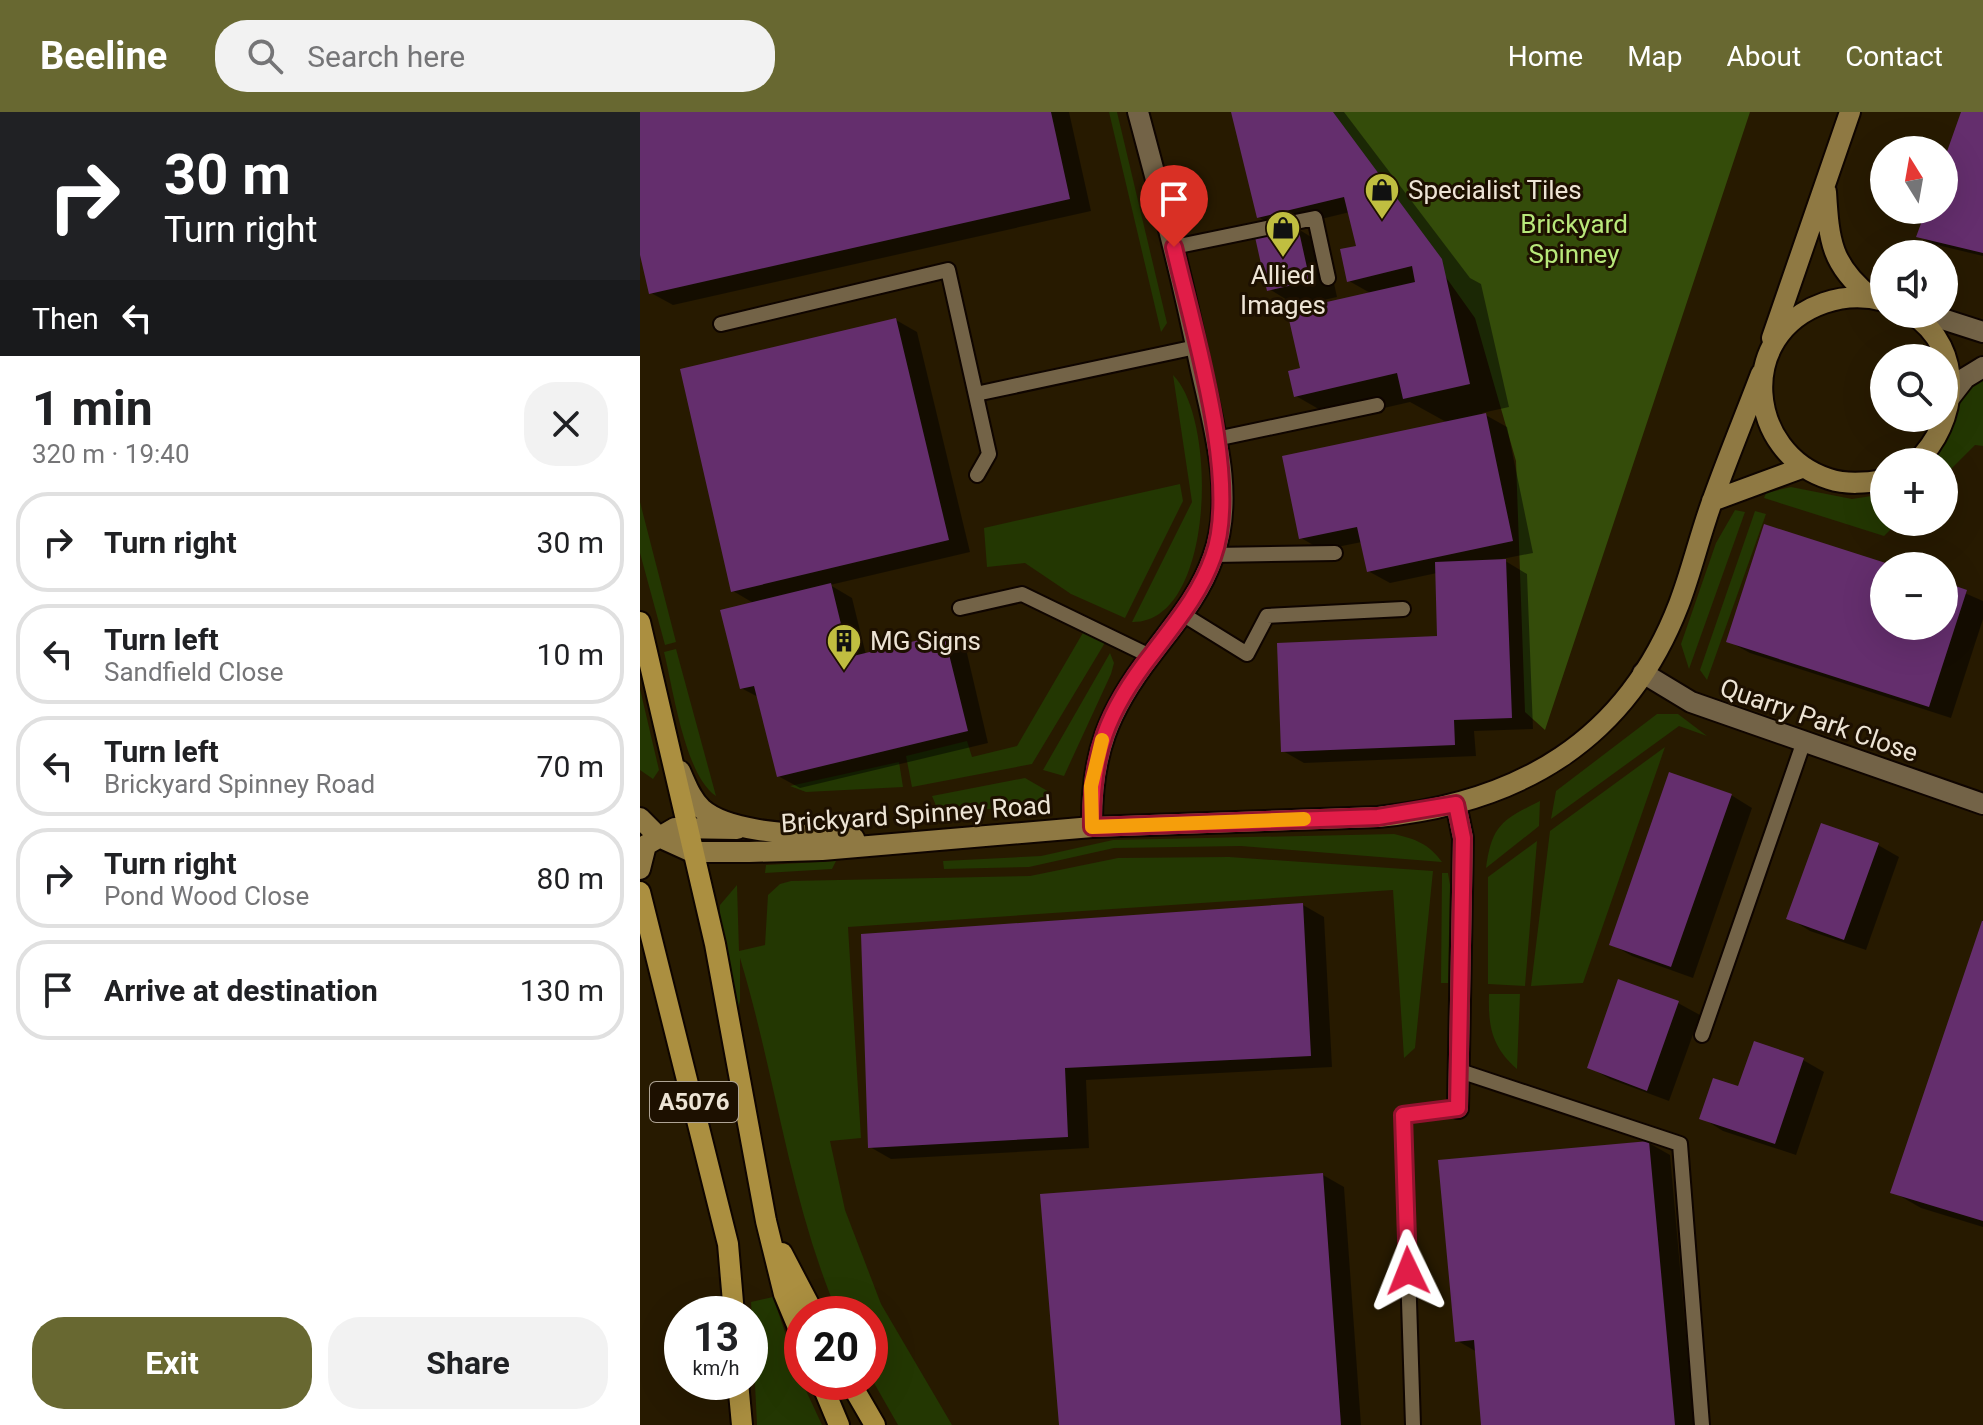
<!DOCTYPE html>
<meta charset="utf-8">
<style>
body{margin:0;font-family:Roboto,sans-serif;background:#f2f2f2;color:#202124;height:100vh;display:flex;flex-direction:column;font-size:30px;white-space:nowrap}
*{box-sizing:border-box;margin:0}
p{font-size:26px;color:#757577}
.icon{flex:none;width:44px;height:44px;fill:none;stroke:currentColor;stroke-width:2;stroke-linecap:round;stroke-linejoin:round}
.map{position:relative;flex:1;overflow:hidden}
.panel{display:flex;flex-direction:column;background:#fff;width:640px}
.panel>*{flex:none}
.top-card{background:#202124;color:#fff;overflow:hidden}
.needle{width:52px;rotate:349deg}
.fabs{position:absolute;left:1230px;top:24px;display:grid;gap:16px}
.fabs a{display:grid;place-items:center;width:88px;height:88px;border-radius:50%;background:#fff;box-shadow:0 8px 32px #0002;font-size:40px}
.speed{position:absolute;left:24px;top:1184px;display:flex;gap:16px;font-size:40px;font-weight:700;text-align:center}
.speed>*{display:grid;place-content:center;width:104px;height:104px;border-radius:50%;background:#fff;box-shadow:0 8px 32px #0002;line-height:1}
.speed small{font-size:20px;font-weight:400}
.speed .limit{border:12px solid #d22;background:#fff;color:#111}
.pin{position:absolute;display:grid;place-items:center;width:68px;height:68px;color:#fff;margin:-82px -34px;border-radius:50% 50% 50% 0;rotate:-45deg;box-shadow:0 0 8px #0007}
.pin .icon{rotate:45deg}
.me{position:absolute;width:88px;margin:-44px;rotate:358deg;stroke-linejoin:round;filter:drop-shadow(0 0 6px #0008)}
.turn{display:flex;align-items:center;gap:28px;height:168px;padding:0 32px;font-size:36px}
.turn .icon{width:104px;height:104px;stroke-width:2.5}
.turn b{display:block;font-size:56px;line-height:68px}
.then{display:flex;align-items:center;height:76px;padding:0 32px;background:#0003;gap:16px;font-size:30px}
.round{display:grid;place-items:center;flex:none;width:84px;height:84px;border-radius:32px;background:#f2f2f2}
.head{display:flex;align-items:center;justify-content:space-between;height:136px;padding:0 32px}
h1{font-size:48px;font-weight:700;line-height:60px}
.action{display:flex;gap:16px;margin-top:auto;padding:16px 32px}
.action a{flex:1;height:92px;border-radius:32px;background:#686831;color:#fff;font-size:32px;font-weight:700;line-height:92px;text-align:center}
.action a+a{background:#f2f2f2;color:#202124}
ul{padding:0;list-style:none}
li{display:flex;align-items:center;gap:24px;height:100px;margin:0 16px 12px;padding:0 16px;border:4px solid #e0e0e0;border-radius:32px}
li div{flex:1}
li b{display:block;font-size:30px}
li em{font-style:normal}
header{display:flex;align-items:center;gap:48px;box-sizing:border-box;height:112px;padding:0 40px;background:#686831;color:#fff}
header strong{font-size:38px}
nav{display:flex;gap:44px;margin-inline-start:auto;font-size:28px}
.search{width:560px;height:72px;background:#f2f2f2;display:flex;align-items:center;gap:20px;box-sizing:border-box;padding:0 28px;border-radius:32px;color:#757577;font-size:30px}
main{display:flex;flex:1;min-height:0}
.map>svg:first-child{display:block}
.green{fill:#233702}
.forest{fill:#344c0a}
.shadow{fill:#0007}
.building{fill:#642e6d}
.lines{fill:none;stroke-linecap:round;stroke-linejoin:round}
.lane-casing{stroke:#0f0500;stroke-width:18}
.street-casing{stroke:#0f0500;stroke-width:24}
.secondary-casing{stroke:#0f0500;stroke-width:24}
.primary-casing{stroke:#0f0500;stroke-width:24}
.lane{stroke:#736347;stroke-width:14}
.street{stroke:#736347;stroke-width:20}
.secondary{stroke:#8f7943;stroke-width:20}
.primary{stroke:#ab8f40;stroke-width:20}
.route-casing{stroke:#92132f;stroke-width:20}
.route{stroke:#e11d48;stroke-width:14}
.slow{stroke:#f59e0b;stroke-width:14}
.labels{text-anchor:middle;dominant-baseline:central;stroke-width:6;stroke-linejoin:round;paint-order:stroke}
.shield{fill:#1d1000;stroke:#afa495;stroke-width:2}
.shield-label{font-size:24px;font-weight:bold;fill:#ede4d5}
.poi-label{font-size:26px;fill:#ede4d5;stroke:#1d1000;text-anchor:start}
.park-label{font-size:26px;fill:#b8e87a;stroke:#1d1000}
.street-label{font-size:26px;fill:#ede4d5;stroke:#1d1000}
</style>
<header>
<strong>Beeline</strong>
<div class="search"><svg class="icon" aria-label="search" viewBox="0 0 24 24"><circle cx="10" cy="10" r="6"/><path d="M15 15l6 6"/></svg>Search here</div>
<nav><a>Home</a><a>Map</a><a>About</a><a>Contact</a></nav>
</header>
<main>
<section class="panel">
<div class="top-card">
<div class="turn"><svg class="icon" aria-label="right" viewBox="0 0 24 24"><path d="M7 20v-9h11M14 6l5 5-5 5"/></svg><div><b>30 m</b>Turn right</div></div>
<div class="then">Then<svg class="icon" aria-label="left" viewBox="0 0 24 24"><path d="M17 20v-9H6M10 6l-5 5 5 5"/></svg></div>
</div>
<div class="head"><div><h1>1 min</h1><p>320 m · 19:40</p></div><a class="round"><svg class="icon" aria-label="close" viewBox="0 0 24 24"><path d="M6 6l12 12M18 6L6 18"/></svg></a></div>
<ul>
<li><svg class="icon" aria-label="right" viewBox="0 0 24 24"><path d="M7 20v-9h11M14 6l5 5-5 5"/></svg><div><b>Turn right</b></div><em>30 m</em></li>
<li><svg class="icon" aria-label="left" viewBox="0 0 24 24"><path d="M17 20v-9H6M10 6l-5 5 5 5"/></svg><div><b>Turn left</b><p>Sandfield Close</p></div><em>10 m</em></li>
<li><svg class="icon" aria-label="left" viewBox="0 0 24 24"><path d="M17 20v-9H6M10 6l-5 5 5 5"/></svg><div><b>Turn left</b><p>Brickyard Spinney Road</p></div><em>70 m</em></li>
<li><svg class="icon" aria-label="right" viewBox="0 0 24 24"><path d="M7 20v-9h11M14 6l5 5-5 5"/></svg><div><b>Turn right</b><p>Pond Wood Close</p></div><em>80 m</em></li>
<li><svg class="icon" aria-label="arrive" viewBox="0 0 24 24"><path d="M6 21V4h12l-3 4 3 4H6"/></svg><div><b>Arrive at destination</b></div><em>130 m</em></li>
</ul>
<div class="action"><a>Exit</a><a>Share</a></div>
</section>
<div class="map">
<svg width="1343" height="1313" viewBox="0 0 1343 1313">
<rect width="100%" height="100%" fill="#271a00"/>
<path class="green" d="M469 0H477L527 211 521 220Z
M533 263C578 307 575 512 492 510L552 390Z
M1343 264V334L1335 333 1304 364V350H1290L1320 282Z
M540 372 543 389 485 506 431 482 385 451 347 455 344 416Z
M1151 375 1212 387 1244 382V410H1258L1244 424 1124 386 1126 381Z
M0 390 36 530 25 533 0 441Z
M1095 398 1105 400 1049 557 1041 532 1076 431Z
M1115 399 1126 402 1067 568 1060 558Z
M444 519 466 529 392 652 272 675 266 644 327 629 332 645 377 634Z
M36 537 76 684C45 664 33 576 24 540Z
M470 541 474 551 471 562 424 664 403 658Z
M0 577 19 658 13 667 0 658Z
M1017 602H1038L1067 624 1039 614 911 707 916 679Z
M1025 635 943 871 891 874 910 719Z
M259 650 263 675 166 680 150 674Z
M385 666 411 681C380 703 334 696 297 696L292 684Z
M900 689 899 714 846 756C852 713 862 708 900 689Z
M754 722C776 727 789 732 802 750L601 734 474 736 389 755 304 757 303 749 401 744 473 728Z
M897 729 885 874 848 872V765Z
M589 745 793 759 775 936 764 946 753 778 208 815 221 1026 190 1029 205 1098 241 1192 312 1313H258L230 1264V1202H198C149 1087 136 965 100 846V889L97 900 79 816 80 793 97 773 99 839 125 833 128 783 140 772 151 769 390 764 478 746Z
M196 749 192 757 125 761 126 753Z
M802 761H808L810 773 808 871H801Z
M849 882H880L877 957C852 935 848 915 849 882Z
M133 1185 162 1270 182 1313H117L111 1190Z"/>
<path class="forest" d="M688 0H1110L905 618 885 600 876 349 835 206Z"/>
<path class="shadow" d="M0 0H429L451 99 33 193 11 181 0 134Z
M593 0H704L830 166 841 172 869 295 842 301 867 315 893 441 862 447 887 462 893 617 834 619 836 644 664 651 643 639 800 526 797 461 750 471 728 459 722 430 682 438 661 426 808 311 770 290 696 307 656 284 662 258 732 182 709 169 718 135 710 100 640 117 618 105Z
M1323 0H1343V144L1293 132 1279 124 1288 98H1304V54Z
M658 117 686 134 697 185 657 194 629 177Z
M256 208 277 220 330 440 190 473 212 486 226 543 304 524 326 537 348 631 160 676 138 664 120 586 101 576 115 492 93 479Z
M1126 415 1247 454H1244V514H1304V472L1343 489V507L1311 606 1110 541 1088 529Z
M1091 683 1112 696 1053 866 992 844 971 832Z
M1238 733 1259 745 1226 838 1170 819 1149 806Z
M663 793 684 805 692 955 446 968 449 1036 251 1047 230 1035Z
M1343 814V1115L1281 1096 1253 1080Z
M979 870 1038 891 1060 903 1029 989 970 967 949 955Z
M1163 948 1184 960 1156 1043 1083 1019 1062 1006 1100 977Z
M1009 1031 1030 1043 1054 1313H843L837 1240 816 1228Z
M683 1063 704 1075 721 1313H420Z"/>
<path class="building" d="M0 0H411L430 87 9 182 0 143Z
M591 0H693L802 147 830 272 763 287 757 261 654 285 648 259 660 256 647 199 775 170 772 154 707 170 700 137 716 134 704 85 617 106Z
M1321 0H1343V141L1276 125 1286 98H1304V48Z
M658 115 670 169 627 179 615 125Z
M256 206 309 428 91 480 40 257Z
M846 301 873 429 727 460 717 415 659 427 642 344Z
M1124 412 1252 453 1244 454V514H1304V470L1327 478 1289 595 1086 530Z
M866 447 872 606 814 608 815 633 641 640 637 531 797 524 795 450Z
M191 471 209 545 304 522 328 619 137 665 114 574 100 577 80 498Z
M1029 660 1092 682 1031 855 969 833Z
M1181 711 1239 731 1204 828 1146 807Z
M663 791 671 944 425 956 428 1025 228 1036 221 822Z
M1342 809H1343V1109L1250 1081Z
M978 867 1039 889 1007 979 947 956Z
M1114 929 1164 946 1135 1032 1059 1007 1073 966 1098 974Z
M1009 1029 1035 1313H841L834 1228 815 1230 798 1048Z
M683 1061 701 1313H419L400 1082Z"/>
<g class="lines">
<defs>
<path id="lane" d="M534 135 675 106 688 166
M81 212 308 158 349 342 337 363
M336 282 556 235
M576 327 737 293
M574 443 695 441
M320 496 382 482 510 544
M544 503 607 542 627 504 763 497
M1062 923 1163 632
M817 958 1040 1032 1062 1313
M773 1313 763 1003 818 996"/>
<path id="street" d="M1287 202 1343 220
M1311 284 1325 266 1343 255
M1003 561 1051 590 1343 692
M816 692 823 726 818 996
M452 715C451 642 468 599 512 542 536 510 560 483 573 445 596 382 572 310 559 248 542 164 520 82 498 0"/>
<path id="secondary" d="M1186 80C1189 129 1191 153 1231 185
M1244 189C1223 183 1204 184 1184 191 1095 222 1107 341 1189 367 1207 373 1226 371 1244 368
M1272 202C1326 237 1318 311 1276 350
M1132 226 1210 0
M1072 389 1164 355
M40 659C46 672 51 687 62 697 93 724 173 722 214 726
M0 706 19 725 52 740H109L182 738 452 715 738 705C878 691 986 630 1039 492 1052 458 1060 422 1073 387 1088 345 1105 304 1121 262
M0 757 6 733 35 716 97 717"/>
<path id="primary" d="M0 510 75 832 126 1109 144 1182 162 1225
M0 780 88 1132 94 1202
M142 1141 174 1202
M98 1270 102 1313
M181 1270 199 1313
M210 1270 235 1313"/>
</defs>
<use href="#lane" class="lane-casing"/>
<use href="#street" class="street-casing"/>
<use href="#secondary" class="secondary-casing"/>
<use href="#primary" class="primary-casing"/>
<use href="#lane" class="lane"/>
<use href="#street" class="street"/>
<use href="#secondary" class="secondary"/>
<use href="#primary" class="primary"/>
</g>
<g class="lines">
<defs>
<path id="route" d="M534 135C552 214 601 370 573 445 560 482 536 510 512 542 467 599 451 642 452 715L738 705 816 692 823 726 818 996 763 1003 768 1159"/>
</defs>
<use href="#route" class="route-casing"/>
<use href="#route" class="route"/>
<path class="slow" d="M462 628 451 674 452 715 664 707"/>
</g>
<defs>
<symbol id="shop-pin" viewBox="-11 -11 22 30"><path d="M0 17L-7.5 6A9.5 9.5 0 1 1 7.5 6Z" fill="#c0be40" stroke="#1d1000"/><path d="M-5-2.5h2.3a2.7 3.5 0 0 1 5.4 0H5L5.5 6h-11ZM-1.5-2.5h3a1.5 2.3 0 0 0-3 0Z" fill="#111"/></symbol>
<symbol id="building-pin" viewBox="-11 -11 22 30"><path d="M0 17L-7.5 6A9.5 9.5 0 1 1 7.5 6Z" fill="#c0be40" stroke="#1d1000"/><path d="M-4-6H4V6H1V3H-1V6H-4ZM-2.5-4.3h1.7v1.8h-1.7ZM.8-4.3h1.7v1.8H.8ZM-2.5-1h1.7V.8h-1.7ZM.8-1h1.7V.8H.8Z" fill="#111"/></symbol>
</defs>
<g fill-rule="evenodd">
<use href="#shop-pin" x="722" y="58" width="40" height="54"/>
<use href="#shop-pin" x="623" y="96" width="40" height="54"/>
<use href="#building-pin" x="184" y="509" width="40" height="54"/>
</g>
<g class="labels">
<rect class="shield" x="10" y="970" width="88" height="40" rx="6"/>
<g class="shield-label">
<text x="54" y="990">A5076</text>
</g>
<g class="poi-label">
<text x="768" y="78">Specialist Tiles</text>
<text x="643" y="163" text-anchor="middle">Allied<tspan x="643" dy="30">Images</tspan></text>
<text x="230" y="529">MG Signs</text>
</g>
<g class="park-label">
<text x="934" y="112">Brickyard<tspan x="934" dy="30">Spinney</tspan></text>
</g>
<g class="street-label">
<text transform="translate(1179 608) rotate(19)">Quarry Park Close</text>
<text transform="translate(276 702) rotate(-4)">Brickyard Spinney Road</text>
</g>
</g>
</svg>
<div class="fabs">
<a><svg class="needle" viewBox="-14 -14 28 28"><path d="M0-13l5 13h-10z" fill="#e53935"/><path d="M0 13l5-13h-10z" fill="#757577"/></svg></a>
<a><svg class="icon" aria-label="sound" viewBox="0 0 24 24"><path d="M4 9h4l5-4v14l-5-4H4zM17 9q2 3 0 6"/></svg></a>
<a><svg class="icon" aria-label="search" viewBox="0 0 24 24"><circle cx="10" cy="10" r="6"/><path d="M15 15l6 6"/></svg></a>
<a>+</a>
<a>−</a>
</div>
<div class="speed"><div>13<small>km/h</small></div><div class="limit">20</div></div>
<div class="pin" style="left:534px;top:135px;background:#d93025"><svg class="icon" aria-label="arrive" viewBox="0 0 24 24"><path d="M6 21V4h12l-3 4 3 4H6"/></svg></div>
<svg class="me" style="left:768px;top:1159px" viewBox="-20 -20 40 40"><path d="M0-17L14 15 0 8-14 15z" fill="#e11d48" stroke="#fff" stroke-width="4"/></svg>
</div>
</main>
